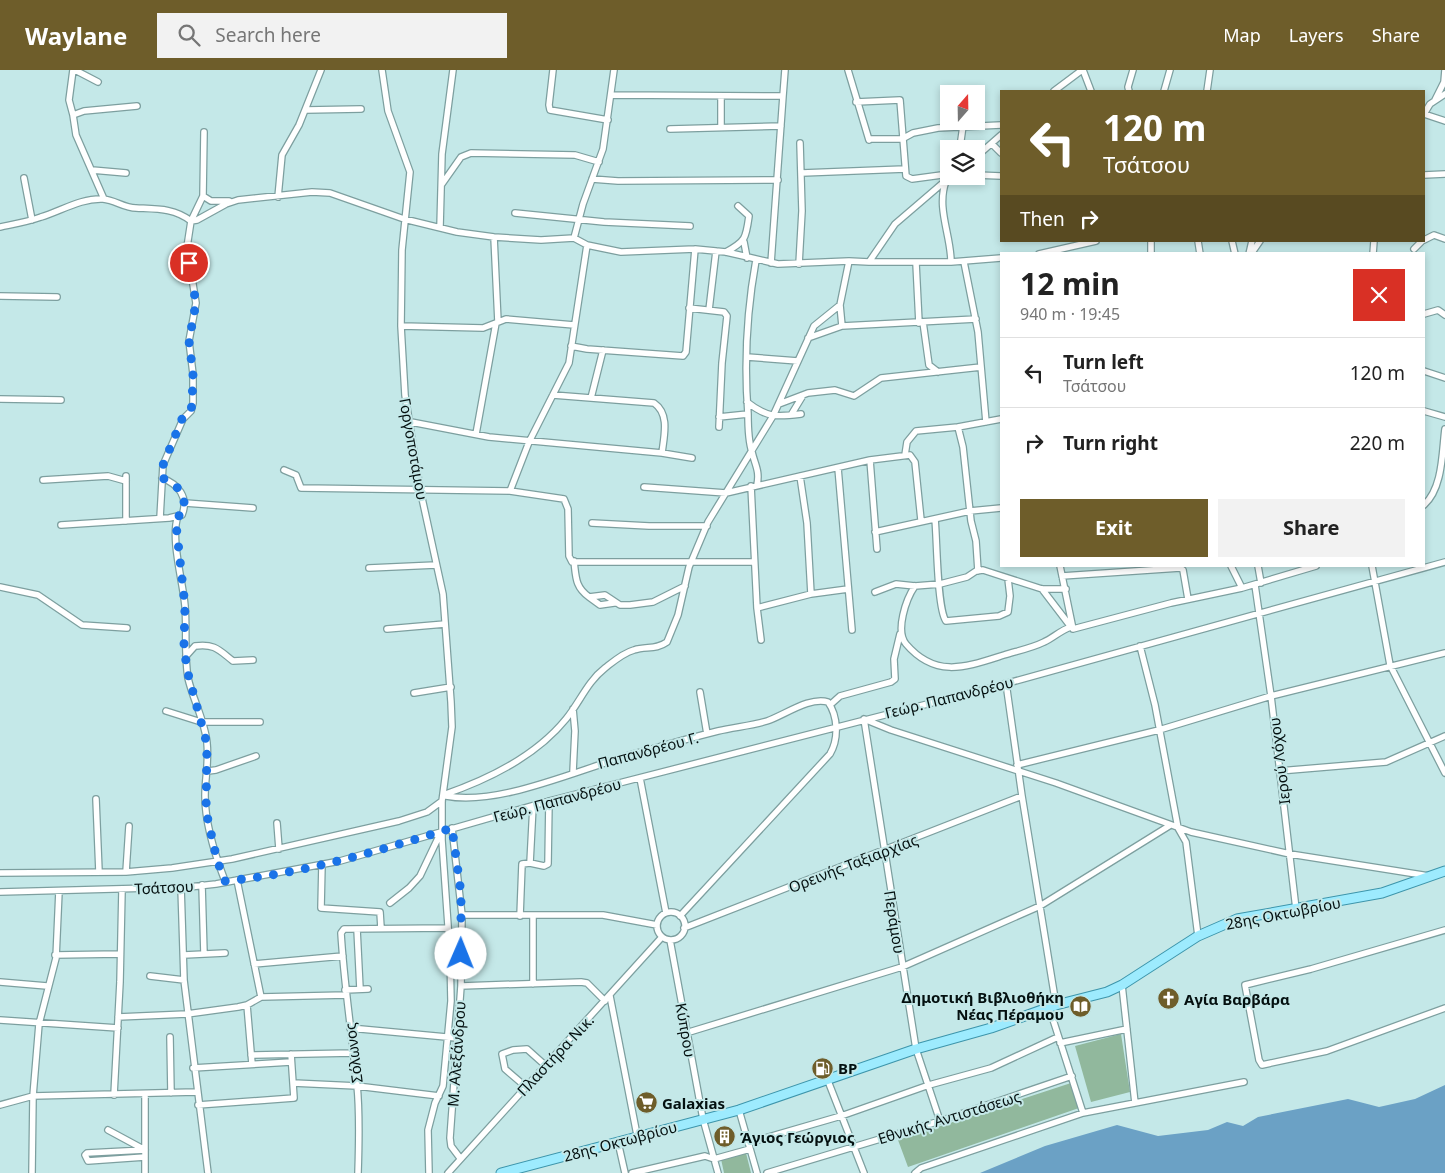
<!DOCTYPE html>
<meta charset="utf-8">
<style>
body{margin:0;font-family:"Noto Sans",sans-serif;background:#f2f2f2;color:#222;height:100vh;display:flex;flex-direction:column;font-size:19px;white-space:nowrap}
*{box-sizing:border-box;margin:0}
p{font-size:16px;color:#767676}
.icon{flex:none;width:28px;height:28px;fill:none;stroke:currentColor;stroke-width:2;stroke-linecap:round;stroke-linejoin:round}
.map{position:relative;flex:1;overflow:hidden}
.sheet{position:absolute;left:1000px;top:182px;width:425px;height:315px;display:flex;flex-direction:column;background:#fff;border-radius:0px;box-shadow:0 2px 8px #0003}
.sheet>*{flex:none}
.guide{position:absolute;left:1000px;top:20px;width:425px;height:152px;border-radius:0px;box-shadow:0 2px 8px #0003;background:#6e5d2a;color:#fff;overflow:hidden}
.needle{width:32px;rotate:20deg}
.tools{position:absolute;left:940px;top:15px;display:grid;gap:10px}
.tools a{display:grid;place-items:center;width:45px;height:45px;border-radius:0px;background:#fff;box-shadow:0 2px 8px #0003;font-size:25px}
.pin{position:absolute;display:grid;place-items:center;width:42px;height:42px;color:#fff;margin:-21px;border:2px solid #fff;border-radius:50%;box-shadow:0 1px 5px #0007}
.me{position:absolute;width:55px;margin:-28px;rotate:1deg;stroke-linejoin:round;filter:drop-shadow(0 0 4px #0008)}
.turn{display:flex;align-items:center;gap:18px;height:105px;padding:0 20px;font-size:22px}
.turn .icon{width:65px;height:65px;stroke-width:2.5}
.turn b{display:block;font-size:35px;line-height:42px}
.then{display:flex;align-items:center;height:48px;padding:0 20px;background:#0003;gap:10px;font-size:19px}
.round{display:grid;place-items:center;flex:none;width:52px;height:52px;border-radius:0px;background:#f2f2f2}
.summary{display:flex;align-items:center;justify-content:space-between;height:85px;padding:0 20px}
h1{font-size:30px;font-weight:700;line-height:38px}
.action{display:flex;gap:10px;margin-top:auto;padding:10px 20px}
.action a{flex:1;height:58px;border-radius:0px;background:#6e5d2a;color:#fff;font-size:20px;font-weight:700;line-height:58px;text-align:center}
.action a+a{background:#f2f2f2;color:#222}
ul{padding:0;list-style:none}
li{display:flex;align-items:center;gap:15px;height:70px;padding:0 20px;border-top:1px solid #e0e0e0}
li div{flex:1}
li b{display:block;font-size:19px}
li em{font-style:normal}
header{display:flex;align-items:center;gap:30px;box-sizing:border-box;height:70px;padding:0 25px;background:#6e5d2a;color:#fff}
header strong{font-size:24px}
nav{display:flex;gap:28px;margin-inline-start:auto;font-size:18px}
.search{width:350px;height:45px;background:#f2f2f2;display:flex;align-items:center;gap:12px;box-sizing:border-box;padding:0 18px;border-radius:0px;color:#767676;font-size:19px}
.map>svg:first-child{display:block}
.green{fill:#91b89d}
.water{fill:#6ba1c5}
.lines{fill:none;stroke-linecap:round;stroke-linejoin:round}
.street-casing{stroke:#7d9f9f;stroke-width:8}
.primary-casing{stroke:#3d95ab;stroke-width:11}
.street{stroke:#fff;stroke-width:5.5}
.primary{stroke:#9debfe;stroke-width:9}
.route{stroke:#1a73e8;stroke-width:9;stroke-dasharray:0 16.2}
.labels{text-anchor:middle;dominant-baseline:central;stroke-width:4;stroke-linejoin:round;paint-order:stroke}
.street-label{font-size:15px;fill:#041010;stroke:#c4e8e8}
.poi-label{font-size:15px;font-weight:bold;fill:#041010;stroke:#c4e8e8;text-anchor:start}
</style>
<header>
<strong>Waylane</strong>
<div class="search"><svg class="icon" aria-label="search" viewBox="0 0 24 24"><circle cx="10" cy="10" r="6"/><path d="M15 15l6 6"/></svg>Search here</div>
<nav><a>Map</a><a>Layers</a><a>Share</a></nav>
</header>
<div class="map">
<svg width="1445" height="1103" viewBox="0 0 1445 1103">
<rect width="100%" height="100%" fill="#c4e8e8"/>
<path class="green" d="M1121 964 1130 1022 1091 1032 1075 976Z
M1071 1013 1079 1038 908 1097 898 1070Z
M746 1083 751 1103H724L721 1089Z"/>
<path class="water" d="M1445 1015V1103H980L1045 1076 1117 1055 1158 1066 1208 1060 1227 1052 1243 1056 1258 1047 1348 1029 1379 1037 1415 1029Z"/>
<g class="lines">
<defs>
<path id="street" d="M75 0 98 12
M382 0 388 41 410 102 402 180 401 256 405 325 420 419 443 524 451 632 452 657 442 731V770L450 884 451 931 443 1016 435 1033 428 1060 429 1103
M553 0 549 35 550 40 608 50
M848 0 869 70
M1083 0 1091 21
M1054 21 1082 0
M1129 21 1128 17 1133 0
M1164 21 1170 0
M1207 21 1210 0
M612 25 783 26 771 193
M783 26 785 0
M721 27V57
M1435 30 1444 12 1445 0
M856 32 900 30 906 106 912 109 949 104
M306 40 361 39
M1424 44 1430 34 1445 24
M1424 44 1445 51
M73 45 69 30 73 0
M963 56 961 70 965 79
M670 59 781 56
M869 69H902L913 63 938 58 1001 55
M992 74 1001 83
M976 87 1001 65
M92 100 126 103
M802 103 905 99
M976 105 1001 106
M1424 105 1445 104
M24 108 32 150
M592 109 618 111 778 110
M946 111C936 138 951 165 951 192
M442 114 461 87 471 83 575 85 599 92
M203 126 211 131H229
M278 127 282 85 299 55 321 0
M104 129 76 65 73 45 84 41 137 36
M515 143 604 152 690 156
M0 157C14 154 27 152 41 147 61 141 81 128 103 129 115 130 124 138 136 138 157 139 174 138 191 151L197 150 226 134 238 130 312 122 330 123 404 149 457 162 494 167 541 170 574 168 587 175 621 182 695 179 726 182 778 194 849 191
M440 157 442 84 453 0
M494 167 498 252
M574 168 583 134 603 79 614 0
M1424 170 1434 165 1445 169
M1151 171V184
M1198 171 1200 184
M1232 171 1235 184
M744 172 747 188
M1414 179 1422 171
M726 182C746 171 746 168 749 146L738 136
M1039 184 1096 171
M1249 184 1252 171
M1251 184 1260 171
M1373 184 1374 171
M756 190C747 240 744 293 748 344 748 355 748 370 752 382 755 395 760 401 757 415
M869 192H951L1001 188
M964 192 978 262 986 352
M916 193 919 253
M799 194 802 141 800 73
M0 226 57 227
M840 235 842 256
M689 238 724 242 727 246 722 293 719 357
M709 240 716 181
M1424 244 1438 240 1445 245
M923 252 929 295 938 302
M401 256 483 258 506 249 574 255
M808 268 842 256 976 249
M571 276 587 279 683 286 686 282 695 179
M747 287 798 291
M1424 301 1445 308
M553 325 654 333C670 344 664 366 662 383
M591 328 603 280
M0 329 61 330
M747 332C767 348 777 347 801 344
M779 334 808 323 835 320 854 326 881 308 981 297
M1424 341 1445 347
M791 345 802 327
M719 347 748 344
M411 352 489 367 662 383 692 388
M958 357 963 377 971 451 976 471 978 501
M476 364 496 253
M905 385 907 372 916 361 958 357 1001 349
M870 390 877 479
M838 398 852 560
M284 400 296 405 301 418 510 421 529 372 569 293 587 175
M800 406 807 453 811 524
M43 410 108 406 126 411
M751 416 757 538 761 570
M644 417 726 423 870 390 910 385 915 392 921 450
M510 421 564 429 568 439 569 486 572 492H754
M185 433 253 438
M1424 435C1443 418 1442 382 1445 359
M178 446C170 468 183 512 185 536 187 560 184 584 188 608 193 630 205 651 207 673 209 692 205 708 205 726 205 755 215 785 225 811
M160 448 163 395 183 349 191 341 193 333V304L189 271 196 233 187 177 191 151 203 126 204 62
M935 449C937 468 937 539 946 551L999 546 1008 542 1010 526 1008 509
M126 451V406
M592 453 649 456H707
M61 455 169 448 182 445C189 427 178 414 162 408
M875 462 970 441 1001 438
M574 491C576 507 575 517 589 527L605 525 620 535H630L653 532 685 516
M1060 496 1073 559 1171 533 1242 518 1316 496
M1231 496 1242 518
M1258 496 1261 513
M1372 496 1390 595 1445 703
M369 498 436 495
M1062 506 1180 498 1183 500 1188 529
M1255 515 1271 626 1296 839
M915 516C906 529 895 561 906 574 936 609 966 597 1004 585 1017 581 1032 578 1044 572 1053 568 1061 560 1071 557L1042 519
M0 517 38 525 82 555 127 558
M875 522 896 514 915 516 940 514 967 507 976 501 983 500 1042 519H1066
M589 527 600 535 614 533
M757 538 811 524 848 519
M387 559 445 554
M1140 576 1155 635 1178 758 1186 772 1198 866
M186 586 195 576C215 573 220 581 233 591L253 590
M1006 613 1022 726 1056 935
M700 622 707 664
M414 623 451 617
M830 635 840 626 891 612 895 609 894 589 900 564
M573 639 575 661 573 702
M166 641 201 652H260
M864 649 891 660 1056 713 1191 762 1290 784 1429 806
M864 649 916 979 940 1051
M1017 695 1159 660 1271 626 1445 583
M208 701 216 700 256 686
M1279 701 1386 692 1445 666
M640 708 666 843
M443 725C487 710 536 686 566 649 580 632 587 612 605 598 614 591 623 583 634 580 646 576 656 580 667 572L678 545 689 497 708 452 773 346 814 256 840 235 849 191 869 192 895 154 951 106
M446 726C502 737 587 695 645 681 669 674 694 667 718 661 734 657 751 656 767 651 783 646 810 626 828 632 838 646 839 669 830 684L680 846
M96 729 99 802
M277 753 279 779
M452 758 462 845 461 916 450 1068 451 1076 460 1088
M530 793 533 736
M322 794 321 838 380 842 381 858
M126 802 129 756
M0 803 126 802 172 798 232 789 399 751 427 742 442 731
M237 810 261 927
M202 815 204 884
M181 817 184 910 208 1103
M0 822 189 817 216 814 340 791 549 731 990 618 1445 492
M390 833 409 818 420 806 441 762
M657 856a14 14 0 1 1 28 0a14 14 0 1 1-28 0Z
M462 845H603L657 855
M520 846 522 794 530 793 544 796 548 794 549 731
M684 858 1022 726
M357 859 360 919
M1445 860 1311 899 1245 915 1259 990 1262 995 1327 981 1445 938
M670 870 703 1049 718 1103
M55 885 120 884
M184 885 225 883
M254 894 343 886
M150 906 184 910
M0 912 47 916
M533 914V846
M1122 915 1135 1033
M461 916 581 912 587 913 605 931
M345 920 368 919
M610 926 637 1065
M247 935 252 994
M1049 937 1083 1043
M118 947 187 944 238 937 247 935 261 927 346 925
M0 950 118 958
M350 958 457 968
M686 963 902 897 1040 836 1169 756
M170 967 171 1023
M1060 973 1127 959
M251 985 353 983
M193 998 291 992
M828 1011 864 1103
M293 1013 357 1016 439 1026
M526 1017 505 999 502 984 513 980 527 979 546 996
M114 1025 120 912 122 820
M0 1035 33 1026 196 1022
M198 1035 294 1028 291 984
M739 1040 757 1103
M108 1060 145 1080
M618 1072 625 1103
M748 1073 841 1046 929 1015 991 998 1058 967
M145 1080 87 1083 85 1085 88 1091 145 1087
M32 1103 33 1026 39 954 56 888 59 821
M145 1103V1024
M358 1103C359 1074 360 1044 357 1015 352 964 344 914 341 863L344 859H348L448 858
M448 1103 662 867
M632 1103 705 1086 714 1089 750 1079
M767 1103 940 1051 1072 1006
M915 1103 921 1098 1083 1043 1244 1012"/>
<path id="primary" d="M501 1103 739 1040 916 979 991 958 1056 935 1107 922 1122 915 1198 866 1237 849 1382 823 1445 801"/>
</defs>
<use href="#street" class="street-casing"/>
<use href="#primary" class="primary-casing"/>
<use href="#street" class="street"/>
<use href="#primary" class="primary"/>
</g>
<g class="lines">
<path class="route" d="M189 193 196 233 189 271 193 304 192 333 191 341 182 349 161 400 162 408C178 414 189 427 182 445L178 446 176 454 185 536 184 575 187 600 207 674 206 741 217 790 225 811C303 804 378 781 452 758L461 823V884"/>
</g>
<defs>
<symbol id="church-disc" viewBox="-11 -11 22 22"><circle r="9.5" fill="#6e5d2a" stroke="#c4e8e8"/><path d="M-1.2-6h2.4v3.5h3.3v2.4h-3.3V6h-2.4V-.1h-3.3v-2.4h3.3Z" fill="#fff"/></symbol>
<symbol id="library-disc" viewBox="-11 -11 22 22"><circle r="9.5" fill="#6e5d2a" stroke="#c4e8e8"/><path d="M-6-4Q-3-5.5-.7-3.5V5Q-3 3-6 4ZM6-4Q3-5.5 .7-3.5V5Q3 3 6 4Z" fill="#fff"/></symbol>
<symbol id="fuel-disc" viewBox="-11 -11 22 22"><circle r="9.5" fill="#6e5d2a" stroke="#c4e8e8"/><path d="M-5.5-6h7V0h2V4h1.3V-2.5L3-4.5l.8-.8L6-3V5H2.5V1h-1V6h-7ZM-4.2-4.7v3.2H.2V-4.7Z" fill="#fff"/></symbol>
<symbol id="supermarket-disc" viewBox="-11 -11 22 22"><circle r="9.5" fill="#6e5d2a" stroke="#c4e8e8"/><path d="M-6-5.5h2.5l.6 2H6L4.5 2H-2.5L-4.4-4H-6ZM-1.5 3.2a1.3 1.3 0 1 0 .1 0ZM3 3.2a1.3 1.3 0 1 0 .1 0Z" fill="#fff"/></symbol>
<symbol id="building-disc" viewBox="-11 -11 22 22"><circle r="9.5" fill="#6e5d2a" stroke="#c4e8e8"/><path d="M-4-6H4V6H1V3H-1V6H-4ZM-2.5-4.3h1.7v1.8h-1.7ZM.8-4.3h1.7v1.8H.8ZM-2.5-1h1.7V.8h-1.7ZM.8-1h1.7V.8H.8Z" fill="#fff"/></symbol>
</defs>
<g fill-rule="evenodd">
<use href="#church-disc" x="1156" y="916" width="25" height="25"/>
<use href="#library-disc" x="1068" y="924" width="25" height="25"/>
<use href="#fuel-disc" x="810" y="986" width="25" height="25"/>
<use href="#supermarket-disc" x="634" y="1020" width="25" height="25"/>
<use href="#building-disc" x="712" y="1054" width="25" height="25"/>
</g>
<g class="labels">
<g class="street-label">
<text transform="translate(414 379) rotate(80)">Γοργοποτάμου</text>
<text transform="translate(949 627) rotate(-14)">Γεώρ. Παπανδρέου</text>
<text transform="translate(648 680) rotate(-15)">Παπανδρέου Γ.</text>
<text transform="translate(1279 691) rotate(-97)">Ιερού Λόχου</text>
<text transform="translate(557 730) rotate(-15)">Γεώρ. Παπανδρέου</text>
<text transform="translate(853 793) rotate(-21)">Ορεινής Ταξιαρχίας</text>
<text transform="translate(164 817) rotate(-3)">Τσάτσου</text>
<text transform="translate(1283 843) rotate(-11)">28ης Οκτωβρίου</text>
<text transform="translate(895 852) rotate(81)">Περάμου</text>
<text transform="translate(686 960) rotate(80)">Κύπρου</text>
<text transform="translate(353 983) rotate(-97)">Σόλωνος</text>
<text transform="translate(456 984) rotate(-86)">Μ. Αλεξάνδρου</text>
<text transform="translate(555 985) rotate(-47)">Πλαστήρα Νικ.</text>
<text transform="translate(949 1047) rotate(-17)">Εθνικής Αντιστάσεως</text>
<text transform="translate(620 1071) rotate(-15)">28ης Οκτωβρίου</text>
</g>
<g class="poi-label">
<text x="1064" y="927" text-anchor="end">Δημοτική Βιβλιοθήκη<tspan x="1064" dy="17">Νέας Πέραμου</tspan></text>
<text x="1184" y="929">Αγία Βαρβάρα</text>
<text x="838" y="998">BP</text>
<text x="662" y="1033">Galaxias</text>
<text x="740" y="1067">Άγιος Γεώργιος</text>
</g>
</g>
</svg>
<div class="tools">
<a><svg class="needle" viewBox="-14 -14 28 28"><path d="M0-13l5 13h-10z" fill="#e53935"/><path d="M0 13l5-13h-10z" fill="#767676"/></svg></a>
<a><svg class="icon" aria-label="layers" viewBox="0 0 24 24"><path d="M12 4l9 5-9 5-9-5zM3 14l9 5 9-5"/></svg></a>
</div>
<div class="pin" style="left:189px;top:193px;background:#d93025"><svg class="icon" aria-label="arrive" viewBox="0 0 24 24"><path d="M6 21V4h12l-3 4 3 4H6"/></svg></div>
<svg class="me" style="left:461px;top:884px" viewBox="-20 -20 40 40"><circle r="19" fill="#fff"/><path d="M0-13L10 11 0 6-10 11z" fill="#1a73e8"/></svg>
<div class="guide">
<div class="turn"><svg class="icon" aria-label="left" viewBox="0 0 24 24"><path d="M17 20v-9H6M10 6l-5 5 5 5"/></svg><div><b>120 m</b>Τσάτσου</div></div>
<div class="then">Then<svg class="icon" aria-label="right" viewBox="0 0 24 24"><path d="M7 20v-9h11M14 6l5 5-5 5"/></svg></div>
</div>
<section class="sheet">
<div class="summary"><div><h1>12 min</h1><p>940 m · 19:45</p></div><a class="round" style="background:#d93025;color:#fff"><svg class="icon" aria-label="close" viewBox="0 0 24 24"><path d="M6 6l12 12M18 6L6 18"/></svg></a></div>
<ul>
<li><svg class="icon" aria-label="left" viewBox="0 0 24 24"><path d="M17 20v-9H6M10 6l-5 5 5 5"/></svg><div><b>Turn left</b><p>Τσάτσου</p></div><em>120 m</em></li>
<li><svg class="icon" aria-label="right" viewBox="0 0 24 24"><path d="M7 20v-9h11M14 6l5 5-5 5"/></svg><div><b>Turn right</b></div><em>220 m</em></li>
</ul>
<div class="action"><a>Exit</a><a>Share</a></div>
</section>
</div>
